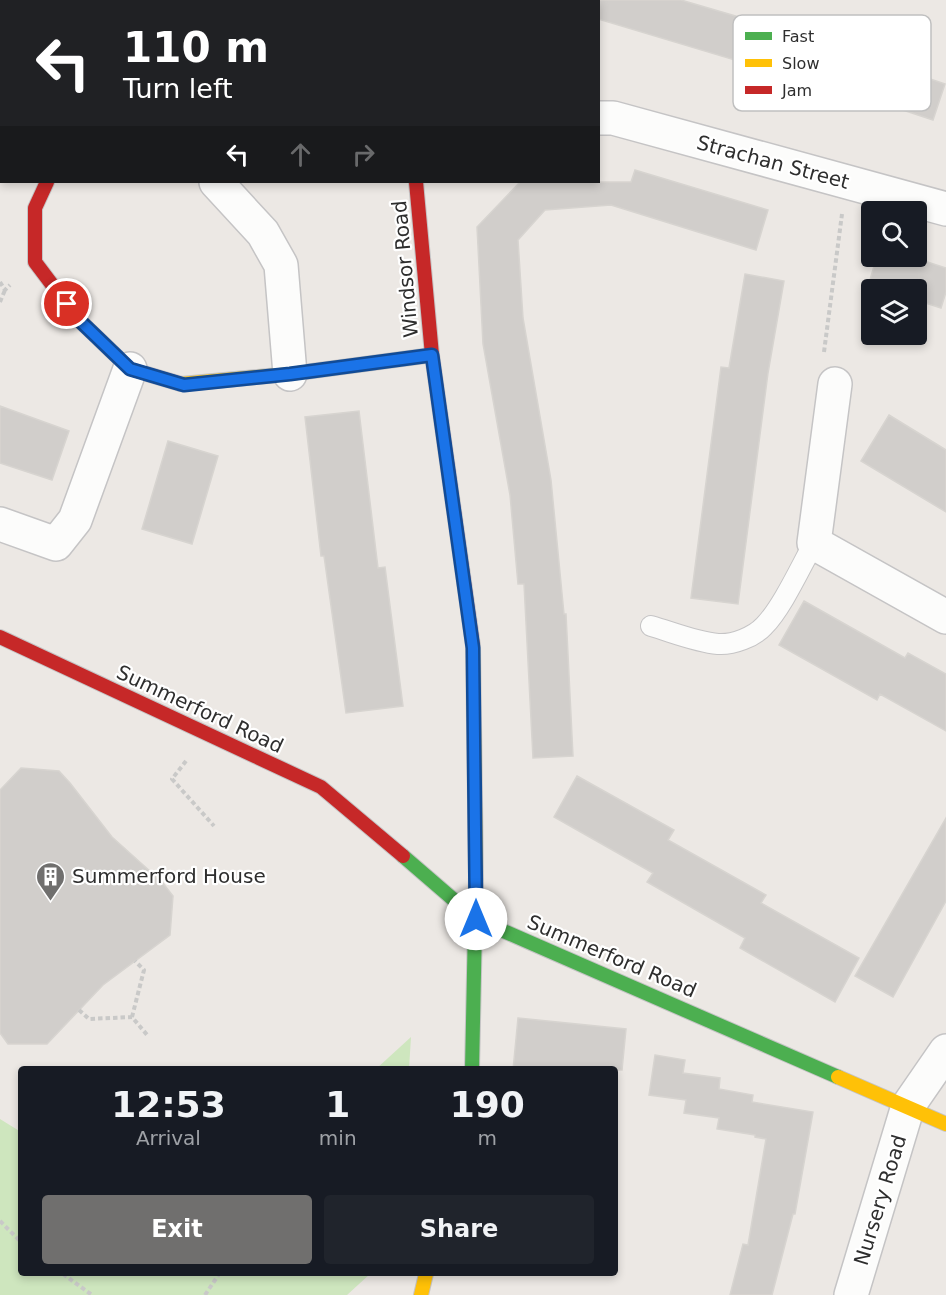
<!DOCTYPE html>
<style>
body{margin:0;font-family:"DejaVu Sans",sans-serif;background:#20242c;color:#f1f3f6;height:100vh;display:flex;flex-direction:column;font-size:22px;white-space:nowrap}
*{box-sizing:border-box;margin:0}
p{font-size:20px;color:#9ea1a6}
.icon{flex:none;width:33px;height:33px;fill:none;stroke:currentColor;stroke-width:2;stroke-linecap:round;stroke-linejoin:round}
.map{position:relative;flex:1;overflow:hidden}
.panel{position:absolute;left:18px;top:1066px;width:600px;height:210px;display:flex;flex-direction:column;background:#171b24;border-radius:6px;box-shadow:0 3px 9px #0003}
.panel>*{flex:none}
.banner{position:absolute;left:0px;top:0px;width:600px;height:183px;box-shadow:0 3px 9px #0003;background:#202124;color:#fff;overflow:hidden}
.tools{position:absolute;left:861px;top:201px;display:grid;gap:12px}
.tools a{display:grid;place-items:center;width:66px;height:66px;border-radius:6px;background:#171b24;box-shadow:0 3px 9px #0003;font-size:30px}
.pin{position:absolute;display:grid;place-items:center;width:51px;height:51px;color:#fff;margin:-26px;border:3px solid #fff;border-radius:50%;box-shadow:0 2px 6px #0007}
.me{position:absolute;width:66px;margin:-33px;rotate:0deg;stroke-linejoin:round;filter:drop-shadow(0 0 4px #0008)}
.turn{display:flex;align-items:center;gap:21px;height:126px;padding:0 24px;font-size:27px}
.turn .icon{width:78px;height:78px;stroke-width:2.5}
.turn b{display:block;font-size:42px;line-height:51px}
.lanes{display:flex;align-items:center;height:57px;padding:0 24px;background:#0003;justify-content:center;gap:30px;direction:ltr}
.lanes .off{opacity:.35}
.eta{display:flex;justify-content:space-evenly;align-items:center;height:102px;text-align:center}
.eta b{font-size:36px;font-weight:800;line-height:42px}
.cta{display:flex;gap:12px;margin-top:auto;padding:12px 24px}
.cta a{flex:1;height:69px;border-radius:6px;background:#706f6e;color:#fff;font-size:24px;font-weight:800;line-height:69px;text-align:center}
.cta a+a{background:#20242c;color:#f1f3f6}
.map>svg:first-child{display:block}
.green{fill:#cee6be}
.building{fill:#d1cecb;stroke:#d7d4d0;stroke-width:1.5}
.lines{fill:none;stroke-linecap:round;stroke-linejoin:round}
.lane-casing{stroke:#c5c4c5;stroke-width:22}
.street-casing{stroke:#c5c4c5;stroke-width:36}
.fast-casing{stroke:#c5c4c5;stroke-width:16}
.slow-casing{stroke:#c5c4c5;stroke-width:16}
.jam-casing{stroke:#c5c4c5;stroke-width:16}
.path{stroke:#c9c9c8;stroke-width:4;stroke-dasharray:4.5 3;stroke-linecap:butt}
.lane{stroke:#fcfcfb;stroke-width:20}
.street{stroke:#fcfcfb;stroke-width:33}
.fast{stroke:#4caf50;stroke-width:14}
.slow{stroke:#ffc107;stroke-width:14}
.jam{stroke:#c62828;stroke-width:14}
.route-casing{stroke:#114b97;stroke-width:15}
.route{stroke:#1a73e8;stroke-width:10}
.labels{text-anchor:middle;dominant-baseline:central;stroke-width:4.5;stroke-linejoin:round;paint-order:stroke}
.street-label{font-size:20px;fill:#2e2e2e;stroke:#fff}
.poi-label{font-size:20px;fill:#2e2e2e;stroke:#fff;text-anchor:start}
.key{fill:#fff;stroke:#c0c0c0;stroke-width:1.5}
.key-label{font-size:16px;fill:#2e2e2e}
</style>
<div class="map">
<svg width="946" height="1295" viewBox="0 0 946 1295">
<rect width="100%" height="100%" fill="#ece8e4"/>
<path class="green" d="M411 1037 409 1069H376Z
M0 1119 21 1132V1274H370L347 1295H0Z"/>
<path class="building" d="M560 0H681L807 37 945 84 933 120 770 66 768 70 598 19V2H560Z
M635 170 768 210 756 250 611 205 545 210 518 240 523 318 551 480 564 614H566L573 756 533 758 524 584H518L510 495 483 344 477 227 520 182H631Z
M877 256H909L946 268V292L941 308 916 300V290H867Z
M745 274 784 281 768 373 738 604 691 598 721 367 729 368Z
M0 406 69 431 52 480 0 463Z
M359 411 378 568 385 567 403 706 346 713 324 556H321L305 417Z
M889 415 946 450V512L861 461Z
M168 441 218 456 192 544 142 529Z
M804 601 905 658 908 653 946 674V731L880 694 877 700 779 645Z
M21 768 59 771 70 783 112 837 162 882 173 896 170 935 103 985 47 1044H8L0 1033V790Z
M577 776 674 830 668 840 766 895 761 903 859 958 835 1002 740 948 745 938 647 882 653 873 554 817Z
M946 818V901L893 997 855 976Z
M518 1018 626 1029 622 1070H513Z
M655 1055 685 1060 683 1073 720 1078 719 1089 753 1095 752 1102 813 1112 795 1214H793L772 1295H730L743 1244 748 1245 766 1139 755 1137V1135L717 1129 719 1118 684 1113 686 1100 649 1095Z"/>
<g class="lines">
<defs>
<path id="lane" d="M0 66 2 67
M651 626C672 632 696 642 718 644 733 645 754 637 764 626 782 608 801 566 814 543"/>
<path id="street" d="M598 118H613L946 209
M216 182 263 233 281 265 290 374
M835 384 814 543 946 617
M0 524 56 544 75 520 130 369
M851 1295 908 1106 946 1051"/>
<path id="fast" d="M407 0V2
M403 856 476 919 838 1077
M472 1070 476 877"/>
<path id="slow" d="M181 384 290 374 432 355
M473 646 476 877
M838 1077 946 1124
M421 1295 426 1274"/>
<path id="jam" d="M47 182 35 208V262L78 319 130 369 181 384
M416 182 432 355 473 646
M0 637 321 787 403 856"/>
</defs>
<use href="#lane" class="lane-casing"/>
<use href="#street" class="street-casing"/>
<use href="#fast" class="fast-casing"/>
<use href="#slow" class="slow-casing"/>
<use href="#jam" class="jam-casing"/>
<path class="path" d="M163 2V0
M239 2 240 0
M0 133H2
M0 282 5 290 10 285
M0 302 5 290
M824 352 842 214
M186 761 172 779 214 826
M79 1010 89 1019 132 1017 148 1036
M132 1017 144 970 135 961
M0 1221 21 1242
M63 1274 92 1295
M205 1295 219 1274"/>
<use href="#lane" class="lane"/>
<use href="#street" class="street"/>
<use href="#fast" class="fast"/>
<use href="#slow" class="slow"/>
<use href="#jam" class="jam"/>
</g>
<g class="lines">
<defs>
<path id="route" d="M67 304 78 319 130 369 184 385 290 374 432 355 473 648 476 919"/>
</defs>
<use href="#route" class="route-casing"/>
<use href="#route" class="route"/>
</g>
<defs>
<symbol id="building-pin" viewBox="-11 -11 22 30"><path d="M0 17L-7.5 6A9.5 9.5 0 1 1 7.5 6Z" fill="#706f6e" stroke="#fff"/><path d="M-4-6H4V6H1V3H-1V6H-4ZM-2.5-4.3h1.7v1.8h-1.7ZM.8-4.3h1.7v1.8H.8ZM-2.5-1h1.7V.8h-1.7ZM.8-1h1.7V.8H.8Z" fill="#fff"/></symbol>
</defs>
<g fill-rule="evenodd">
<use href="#building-pin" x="34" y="860" width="33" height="45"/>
</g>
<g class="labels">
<g class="street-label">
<text transform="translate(773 162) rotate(15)">Strachan Street</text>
<text transform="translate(405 269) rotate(-95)">Windsor Road</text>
<text transform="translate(200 709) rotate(25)">Summerford Road</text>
<text transform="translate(612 956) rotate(23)">Summerford Road</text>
<text transform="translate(880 1200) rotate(-73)">Nursery Road</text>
</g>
<g class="poi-label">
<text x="72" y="876">Summerford House</text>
</g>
</g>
<rect x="733" y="15" width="198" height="96" rx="9" class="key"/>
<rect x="745" y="32" width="27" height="8" fill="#4caf50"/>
<rect x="745" y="59" width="27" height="8" fill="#ffc107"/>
<rect x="745" y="86" width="27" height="8" fill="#c62828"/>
<g class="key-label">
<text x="782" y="42">Fast</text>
<text x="782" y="69">Slow</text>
<text x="782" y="96">Jam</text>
</g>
</svg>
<div class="tools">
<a><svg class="icon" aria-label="search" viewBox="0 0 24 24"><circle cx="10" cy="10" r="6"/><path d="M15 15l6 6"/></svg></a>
<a><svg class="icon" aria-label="layers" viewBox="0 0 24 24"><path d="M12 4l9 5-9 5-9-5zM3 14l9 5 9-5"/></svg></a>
</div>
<div class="pin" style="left:67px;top:304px;background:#d93025"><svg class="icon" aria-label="arrive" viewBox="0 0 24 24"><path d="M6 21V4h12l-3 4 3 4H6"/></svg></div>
<svg class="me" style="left:476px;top:919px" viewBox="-20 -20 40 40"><circle r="19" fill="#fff"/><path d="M0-13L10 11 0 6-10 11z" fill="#1a73e8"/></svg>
<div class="banner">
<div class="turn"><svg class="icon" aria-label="left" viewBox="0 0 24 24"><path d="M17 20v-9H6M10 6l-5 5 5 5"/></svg><div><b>110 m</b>Turn left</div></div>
<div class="lanes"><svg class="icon" aria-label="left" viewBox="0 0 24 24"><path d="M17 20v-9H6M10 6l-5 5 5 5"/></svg><svg class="icon off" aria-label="ahead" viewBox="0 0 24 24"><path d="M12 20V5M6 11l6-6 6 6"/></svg><svg class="icon off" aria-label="right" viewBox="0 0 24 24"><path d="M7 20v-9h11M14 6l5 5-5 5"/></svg></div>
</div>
<section class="panel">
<div class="eta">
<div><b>12:53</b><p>Arrival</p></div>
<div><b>1</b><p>min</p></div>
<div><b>190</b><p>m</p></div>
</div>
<div class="cta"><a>Exit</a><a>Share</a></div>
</section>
</div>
